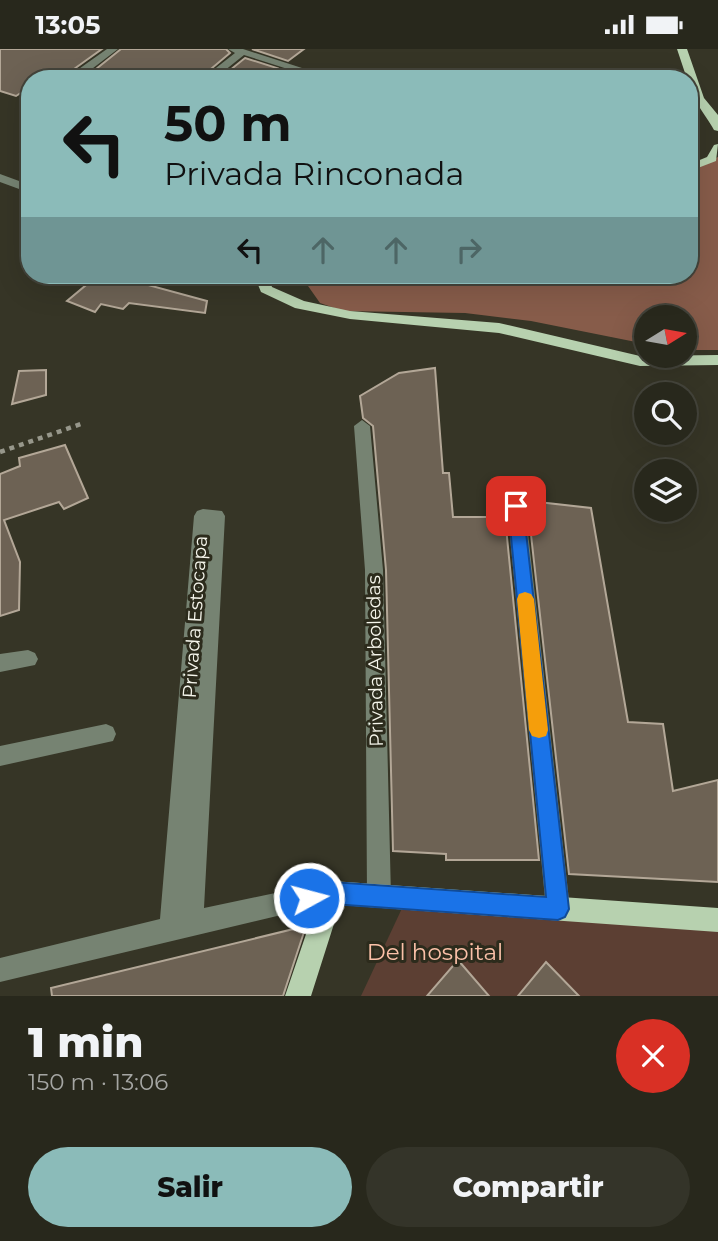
<!DOCTYPE html>
<html lang="es">
<meta charset="utf-8">
<style>
body{margin:0;font-family:Montserrat,sans-serif;background:#343429;color:#f1f3f6;height:100vh;display:flex;flex-direction:column;font-size:26px;white-space:nowrap}
*{box-sizing:border-box;margin:0}
p{font-size:23px;color:#a5a6a3}
.icon{flex:none;width:38px;height:38px;fill:none;stroke:currentColor;stroke-width:2;stroke-linecap:round;stroke-linejoin:round}
.map{position:relative;height:947px;overflow:hidden}
.details{display:flex;flex-direction:column;background:#28281c;flex:1}
.details>*{flex:none}
.top-card{position:absolute;left:21px;top:21px;width:677px;height:214px;border-radius:28px;box-shadow:0 7px 28px #0002,0 0 0 2px #44443b;background:#8bbbb9;color:#111;overflow:hidden}
.needle{width:46px;rotate:79deg}
.buttons{position:absolute;left:634px;top:256px;display:grid;gap:14px}
.buttons a{display:grid;place-items:center;width:63px;height:63px;border-radius:50%;background:#28281c;box-shadow:0 7px 28px #0002,0 0 0 2px #44443b;font-size:35px}
.pin{position:absolute;display:grid;place-items:center;width:60px;height:60px;color:#fff;margin:-30px;border-radius:14px;box-shadow:0 4px 10px #0006}
.me{position:absolute;width:77px;margin:-38px;rotate:83deg;stroke-linejoin:round;filter:drop-shadow(0 0 5px #0008)}
.turn{display:flex;align-items:center;gap:24px;height:147px;padding:0 28px;font-size:32px}
.turn .icon{width:91px;height:91px;stroke-width:2.5}
.turn b{display:block;font-size:49px;line-height:60px}
.lanes{display:flex;align-items:center;height:66px;padding:0 28px;background:#0003;justify-content:center;gap:35px;direction:ltr}
.lanes .off{opacity:.35}
.round{display:grid;place-items:center;flex:none;width:74px;height:74px;border-radius:37px;background:#343429}
.overview{display:flex;align-items:center;justify-content:space-between;height:119px;padding:0 28px}
h1{font-size:42px;font-weight:800;line-height:52px}
.cta{display:flex;gap:14px;margin-top:auto;padding:14px 28px}
.cta a{flex:1;height:80px;border-radius:42px;background:#8bbbb9;color:#111;font-size:28px;font-weight:800;line-height:80px;text-align:center}
.cta a+a{background:#343429;color:#f1f3f6}
.status{display:flex;justify-content:space-between;align-items:center;height:49px;padding:0 35px;background:#28281c;direction:ltr}
.status svg{height:19px;fill:currentColor}
.map>svg:first-child{display:block}
.green{fill:#5c3f33}
.forest{fill:#875c4a}
.building{fill:#6d6254;stroke:#b3a797;stroke-width:2}
.lines{fill:none;stroke-linecap:round;stroke-linejoin:round}
.path{stroke:#97978b;stroke-width:4.5;stroke-dasharray:5 5;stroke-linecap:butt}
.minor{fill:#768372;fill-rule:evenodd}
.major{fill:#b7d1af;fill-rule:evenodd}
.route{fill:#1a73e8;stroke:#114b97;stroke-width:2}
.slow{fill:#f59e0b}
.labels{text-anchor:middle;dominant-baseline:central;stroke-width:6;stroke-linejoin:round;paint-order:stroke}
.street-label{font-size:19px;fill:#f6f6ec;stroke:#2c2b1c}
.near-park-label{font-size:23px;fill:#fbc1a8;stroke:#2c2b1c}
</style>
<div class="status"><b>13:05</b><svg viewBox="0 0 49 12"><path d="M0 12V9h3v3zM5 12V6h3v6zM10 12V3h3v9zM15 12V0h3v12zM26 1h20v11H26zM47 4h2v5h-2z"/></svg></div>
<div class="map">
<svg width="718" height="947" viewBox="0 0 718 947">
<rect width="100%" height="100%" fill="#363526"/>
<path class="green" d="M404 855 718 880V947H361Z"/>
<path class="forest" d="M718 108V301H684V268H646V295L531 272 465 264 343 262 320 254 301 227 690 226V119Z"/>
<path class="building" d="M0 0H102L74 20 73 26 76 29 86 28 121 0H226L230 4 199 30H30V38L16 47 0 42Z
M252 0H304L288 12Z
M245 9 277 19 262 30H219Z
M97 227 113 233 119 228 207 252 205 264 129 254 123 260 101 255 95 263 67 252Z
M435 319 443 424H449L453 468H505L539 811H446V805L393 802 386 521 373 377 363 369 360 347 399 324Z
M46 321V346L12 355 19 322Z
M65 396 88 449 64 460 59 453 4 471 20 513 19 561 0 567V425L20 417 19 409Z
M529 452 591 459 628 673 663 675 673 742 718 731V833L569 825 529 468Z
M306 877 283 947H52L51 939Z
M458 911 489 947H427Z
M546 913 579 947H518Z"/>
<g class="lines">
<path class="path" d="M0 403 81 375"/>
<path class="minor" d="M107 0H118L84 26H76V22Z
M228 0H243L336 30H319L244 6 214 30H202L235 4Z
M695 48 704 50 694 67 690 68V57Z
M0 125 30 136V144L0 133Z
M362 371 370 377 383 521 391 847 387 855 379 859 371 855 367 847 365 521 354 377Z
M516 450 522 452 525 457 570 860 566 868 558 872 550 868 546 860 507 457 510 452Z
M203 460 222 462 225 467 204 859 332 832 340 836 344 844 340 852 0 933V909L160 870 194 467 197 462Z
M28 601 35 604 38 610 35 616 0 623V605Z
M106 675 113 678 116 685 113 692 0 717V697Z"/>
<path class="major" d="M677 0H687L704 49 718 66V82L714 81C705 64 690 50 690 30H687Z
M718 95 716 112 690 122V115L707 108 714 96Z
M254 226H268L272 238 304 252 350 262 499 274 640 307 718 306V316L640 317 499 284 350 270 295 259 261 243Z
M332 832 718 859V883L340 856 311 947H285L320 844 324 836Z"/>
</g>
<path class="route" d="M516 451 523 457 569 860 565 868 558 871 332 855 309 860 301 857 298 849 301 841 332 833 546 848 508 457Z"/>
<path class="slow" d="M525 543 531 545 534 550 548 681 546 687 539 689 532 687 529 681 517 550 519 545Z"/>
<g class="labels">
<g class="street-label">
<text transform="translate(195 568) rotate(-86)">Privada Estocapa</text>
<text transform="translate(375 612) rotate(-91)">Privada Arboledas</text>
</g>
<g class="near-park-label">
<text x="435" y="903">Del hospital</text>
</g>
</g>
</svg>
<div class="buttons">
<a><svg class="needle" viewBox="-14 -14 28 28"><path d="M0-13l5 13h-10z" fill="#e53935"/><path d="M0 13l5-13h-10z" fill="#a5a6a3"/></svg></a>
<a><svg class="icon" aria-label="search" viewBox="0 0 24 24"><circle cx="10" cy="10" r="6"/><path d="M15 15l6 6"/></svg></a>
<a><svg class="icon" aria-label="layers" viewBox="0 0 24 24"><path d="M12 4l9 5-9 5-9-5zM3 14l9 5 9-5"/></svg></a>
</div>
<div class="pin" style="left:516px;top:457px;background:#d93025"><svg class="icon" aria-label="arrive" viewBox="0 0 24 24"><path d="M6 21V4h12l-3 4 3 4H6"/></svg></div>
<svg class="me" style="left:309px;top:849px" viewBox="-20 -20 40 40"><circle r="17" fill="#1a73e8" stroke="#fff" stroke-width="3"/><path d="M0-11L8 9 0 5-8 9z" fill="#fff"/></svg>
<div class="top-card">
<div class="turn"><svg class="icon" aria-label="left" viewBox="0 0 24 24"><path d="M17 20v-9H6M10 6l-5 5 5 5"/></svg><div><b>50 m</b>Privada Rinconada</div></div>
<div class="lanes"><svg class="icon" aria-label="left" viewBox="0 0 24 24"><path d="M17 20v-9H6M10 6l-5 5 5 5"/></svg><svg class="icon off" aria-label="ahead" viewBox="0 0 24 24"><path d="M12 20V5M6 11l6-6 6 6"/></svg><svg class="icon off" aria-label="ahead" viewBox="0 0 24 24"><path d="M12 20V5M6 11l6-6 6 6"/></svg><svg class="icon off" aria-label="right" viewBox="0 0 24 24"><path d="M7 20v-9h11M14 6l5 5-5 5"/></svg></div>
</div>
</div>
<section class="details">
<div class="overview"><div><h1>1 min</h1><p>150 m · 13:06</p></div><a class="round" style="background:#d93025;color:#fff"><svg class="icon" aria-label="close" viewBox="0 0 24 24"><path d="M6 6l12 12M18 6L6 18"/></svg></a></div>
<div class="cta"><a>Salir</a><a>Compartir</a></div>
</section>
